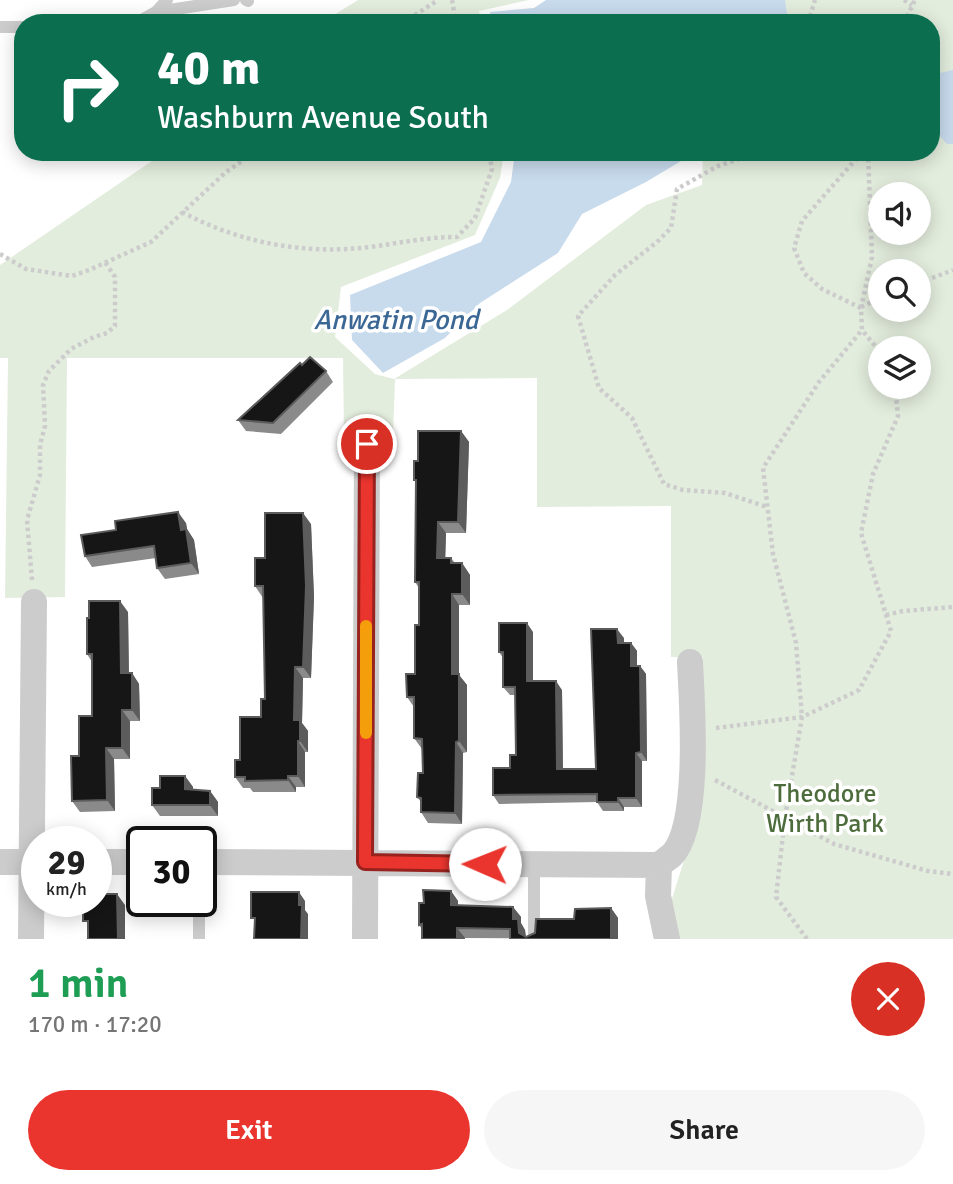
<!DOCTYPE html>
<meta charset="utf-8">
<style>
body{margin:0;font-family:Signika,sans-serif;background:#f6f6f6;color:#222;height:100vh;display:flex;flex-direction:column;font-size:26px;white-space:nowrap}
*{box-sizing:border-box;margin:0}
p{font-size:23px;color:#767676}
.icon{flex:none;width:38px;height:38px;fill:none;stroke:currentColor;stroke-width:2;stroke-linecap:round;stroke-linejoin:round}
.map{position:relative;height:939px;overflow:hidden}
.details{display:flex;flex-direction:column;background:#fff;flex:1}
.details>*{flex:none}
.guide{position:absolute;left:14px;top:14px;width:926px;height:147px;border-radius:28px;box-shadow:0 4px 18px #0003;background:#0b6e4f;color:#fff;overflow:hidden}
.fabs{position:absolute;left:868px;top:182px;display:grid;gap:14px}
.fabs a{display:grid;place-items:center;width:63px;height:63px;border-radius:50%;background:#fff;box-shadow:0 4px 18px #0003;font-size:35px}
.speed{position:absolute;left:21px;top:826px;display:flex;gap:14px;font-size:35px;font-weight:700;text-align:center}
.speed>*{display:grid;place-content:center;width:91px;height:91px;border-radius:50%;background:#fff;box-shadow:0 4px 18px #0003;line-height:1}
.speed small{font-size:18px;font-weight:400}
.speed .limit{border:4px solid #111;border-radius:10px;background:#fff;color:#111}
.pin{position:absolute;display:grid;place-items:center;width:60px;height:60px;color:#fff;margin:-30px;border:4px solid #fff;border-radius:50%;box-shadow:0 2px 7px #0007}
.me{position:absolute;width:77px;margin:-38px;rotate:271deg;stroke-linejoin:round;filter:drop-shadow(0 0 5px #0008)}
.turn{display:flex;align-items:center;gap:24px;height:147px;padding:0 28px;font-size:32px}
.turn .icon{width:91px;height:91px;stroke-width:2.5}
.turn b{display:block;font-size:49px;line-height:60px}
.round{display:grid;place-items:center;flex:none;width:74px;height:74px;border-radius:37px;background:#f6f6f6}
.overview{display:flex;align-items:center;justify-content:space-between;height:119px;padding:0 28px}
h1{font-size:42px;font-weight:600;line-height:52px;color:#1e9e55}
.cta{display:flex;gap:14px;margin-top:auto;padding:14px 28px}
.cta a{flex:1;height:80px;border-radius:42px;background:#ea352e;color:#fff;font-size:28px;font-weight:600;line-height:80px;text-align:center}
.cta a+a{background:#f6f6f6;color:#222}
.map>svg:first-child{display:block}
.green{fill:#e3eddd;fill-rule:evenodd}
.water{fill:#c8dbed}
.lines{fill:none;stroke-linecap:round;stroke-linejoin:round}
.path{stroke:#ccc;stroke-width:4.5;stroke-dasharray:3.5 3.5;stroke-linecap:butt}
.lane{stroke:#ccc;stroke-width:12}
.street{stroke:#ccc;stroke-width:26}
.wall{fill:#8a8a8a}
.shaded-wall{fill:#5c5c5c}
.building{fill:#161616;stroke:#5c5c5c;stroke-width:2}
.route-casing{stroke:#98221e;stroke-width:18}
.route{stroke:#ea352e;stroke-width:12}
.slow{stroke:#f59e0b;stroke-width:12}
.labels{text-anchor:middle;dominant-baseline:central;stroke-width:7;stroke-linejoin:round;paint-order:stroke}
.park-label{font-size:26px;fill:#4d6c3b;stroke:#fff}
.water-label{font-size:28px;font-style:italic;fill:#3b6794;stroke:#fff}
</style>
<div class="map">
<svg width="953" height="939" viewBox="0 0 953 939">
<rect width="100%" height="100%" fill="#fff"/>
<path class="green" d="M358 0H529L479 11 482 23H321Z
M703 0H953V939H679L671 902 691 838 703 752V657H671V506L537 507V378L395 379 393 436 344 437 343 358H67L65 597 5 598 8 358H0V265L165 152H504L500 178 475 235 341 287 335 337 375 374 394 379 507 310 646 205 702 185 703 152H931V23H703ZM880 194H919V233H880ZM880 271H919V310H880ZM880 348H919V387H880Z"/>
<path class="water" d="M546 0H785L788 22 493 23 490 12 534 8Z
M953 70V144H947C925 121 931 105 931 75Z
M515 152H696L646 182 582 214 558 253 480 303 445 338 383 373 352 340 350 295 481 242 511 182Z"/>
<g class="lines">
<path class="path" d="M452 0 456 23
M904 0 912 5
M403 23 438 0
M808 23 815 0
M904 23 915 0
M760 152 718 166 677 189 671 228 657 242 615 275 578 316 599 388 632 418 664 484 683 490 725 493 767 507
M868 152 872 257 861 308 862 330 880 352
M182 212C240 243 305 255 370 247 400 243 427 237 457 237L475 218 492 169 489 152
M0 254 26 269 72 276 89 270 151 242 226 172 255 152
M919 283 953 270
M861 307 880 298
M861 308 822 289 804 273 794 248 802 221 862 152
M32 580 27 520 40 475V445L45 426 43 385 49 371 71 349 94 337 107 333 115 326V277L105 262
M886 615 903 611 953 607
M716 728 802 717 859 690 891 631 861 533 873 474 898 416 895 387
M715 780 834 844 928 871 953 874
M807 939 776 897 785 817 802 717 796 643 773 554 763 468 819 382 862 330"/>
<path class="lane" d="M246 0 248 1
M156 12 234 0
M136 23 156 12 167 0
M0 27H23
M534 864V939
M199 939V901"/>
<path class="street" d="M0 862H37
M96 862H142
M201 862 659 865
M659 865C663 862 668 858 672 855 701 825 692 703 690 662
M659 865 658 896 667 939
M31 939 34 602
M365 939 367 444"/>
</g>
<path class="wall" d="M302 365 326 371 333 382 281 434 246 431 238 420Z
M461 431 469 442 466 533H446L445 558H451L455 563H462L470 575V605H459V675L467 685V752L463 753 462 824 428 823 421 812V802L417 797 423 773 422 749 414 738V707L407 697 415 674 419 625V588L415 582 416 483 414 480 418 461Z
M186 523 187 529 194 540 199 574 165 579 157 568 156 558 92 567 85 556Z
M311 524 314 597 311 678H303L302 723 308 731V752H305V787H296V792H253L250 788H243L235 777 240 760 261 717 265 699 263 598 255 586 265 558Z
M128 612 129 673H132L139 684 140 721H130V759H114L115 811 80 812 72 801 92 716V662L87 654Z
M533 632V681L562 690 563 769H596L624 638V643H631L637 651V666H640L646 674 647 761H642V807H624V811H603L597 802 499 804 493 795 510 768 516 755 515 695H510L503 687V658L499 652Z
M185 776 193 787V790L210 791 218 802V816H160L152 805 160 788Z
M451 891 458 901V905L513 907 521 917V923L525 930 526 937 574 919 611 908 618 918V939L465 938V939H422V929L419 925 424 903Z"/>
<path class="shaded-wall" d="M461 431 469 442 466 533 458 522Z
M178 512 186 523 187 529 194 540 199 574 191 563 181 530Z
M303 513 311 524 314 597 311 678 303 667Z
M438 522 446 533 445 569 437 558Z
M462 563 470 575V605L462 594Z
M452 594 459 605V675L467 685V752L459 741 452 674Z
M120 601 128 612 129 684 121 673Z
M527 623 533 632V690L527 681Z
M617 629 624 638V651L618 643Z
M631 643 637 651V674L631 666Z
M640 666 646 674 647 761 641 752Z
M295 667 303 678 302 723 308 731V752L300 741 294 720Z
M132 673 139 684 140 721 132 710Z
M556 681 562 690 563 777 557 769Z
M122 710 130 721V759L122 748Z
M298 741 305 752V787L298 776Z
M456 742 463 753 462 824 455 813Z
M106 748 114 759 115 811 107 800Z
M636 753 642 761V807L636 798Z
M185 776 193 787V800L185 789Z
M288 776 296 787V792L288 780Z
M210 791 218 802V816L210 805Z
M618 798 624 807V811L618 802Z
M451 891 458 901V915L451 905Z
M299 892 305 901V910L308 914V939H301Z
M117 894 125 905V939H118Z
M513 907 521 917V923L525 930 526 939 519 933 513 919Z
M611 908 618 918V939H611Z
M457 928 465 938V939H457Z"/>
<path class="building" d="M310 357 326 371 273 423 238 420 300 363 302 365Z
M418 431H461L458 522H438L437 558H451V563H462V594H452V674H459V741L456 742 455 813 421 812V798L417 797 418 773H423L422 739 414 738V697H407L406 674H415V625H419V582H415L416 480H414V461H418Z
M178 512 181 530 186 529 191 563 157 568 154 546 85 556 81 535 116 530 115 521Z
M265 513H303L306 586 303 667H295L294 720H300V741H298V776H288V780L245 781V777H235V760H240V717H261V699H265L263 586H255V558H265Z
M89 601H120L121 673H132V710H122V748H106L107 800 72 801 71 756H79V716H92V654H87V618H89Z
M499 623H527V681H556L557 769H596L591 629H617L618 643H631V666H640L641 752 636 753V798H618V802H597V794L493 795V768H510V755H516L515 687H503V652H499Z
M160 776H185V789L210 791V805H152V788H160Z
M423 890 451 891V905L513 907V919H518L519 933 526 937 535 933 536 919H574L575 909 611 908V939H510V929L457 928V939H422V924L419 925V903H424Z
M251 892H299V905H302L301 939H254L255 918H251Z
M96 894H117L118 939H88V921H83V901H96Z"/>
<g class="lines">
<defs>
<path id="route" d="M367 444 365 862 485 864"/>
</defs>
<use href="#route" class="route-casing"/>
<use href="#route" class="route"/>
<path class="slow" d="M366 733V626"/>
</g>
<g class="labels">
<g class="park-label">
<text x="825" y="794">Theodore<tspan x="825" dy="30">Wirth Park</tspan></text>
</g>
<g class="water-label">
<text x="396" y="320">Anwatin Pond</text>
</g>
</g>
</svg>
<div class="fabs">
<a><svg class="icon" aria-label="sound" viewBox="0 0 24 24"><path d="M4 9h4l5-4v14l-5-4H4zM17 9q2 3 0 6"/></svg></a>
<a><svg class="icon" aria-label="search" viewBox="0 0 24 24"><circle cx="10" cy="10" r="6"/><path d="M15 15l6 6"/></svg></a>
<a><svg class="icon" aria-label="layers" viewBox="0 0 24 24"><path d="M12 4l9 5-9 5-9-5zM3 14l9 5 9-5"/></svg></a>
</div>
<div class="speed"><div>29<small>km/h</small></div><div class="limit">30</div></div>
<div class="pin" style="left:367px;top:444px;background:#d93025"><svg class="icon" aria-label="arrive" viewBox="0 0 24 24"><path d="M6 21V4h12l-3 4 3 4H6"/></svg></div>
<svg class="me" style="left:485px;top:864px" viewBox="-20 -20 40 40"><circle r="19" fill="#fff"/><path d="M0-13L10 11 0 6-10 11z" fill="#ea352e"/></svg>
<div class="guide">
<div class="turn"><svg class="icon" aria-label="right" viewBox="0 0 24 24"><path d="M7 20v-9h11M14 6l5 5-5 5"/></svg><div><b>40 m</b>Washburn Avenue South</div></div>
</div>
</div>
<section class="details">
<div class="overview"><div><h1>1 min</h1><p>170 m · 17:20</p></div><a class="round" style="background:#d93025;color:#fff"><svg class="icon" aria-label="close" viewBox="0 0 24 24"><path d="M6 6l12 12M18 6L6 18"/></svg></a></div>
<div class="cta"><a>Exit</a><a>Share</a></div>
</section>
